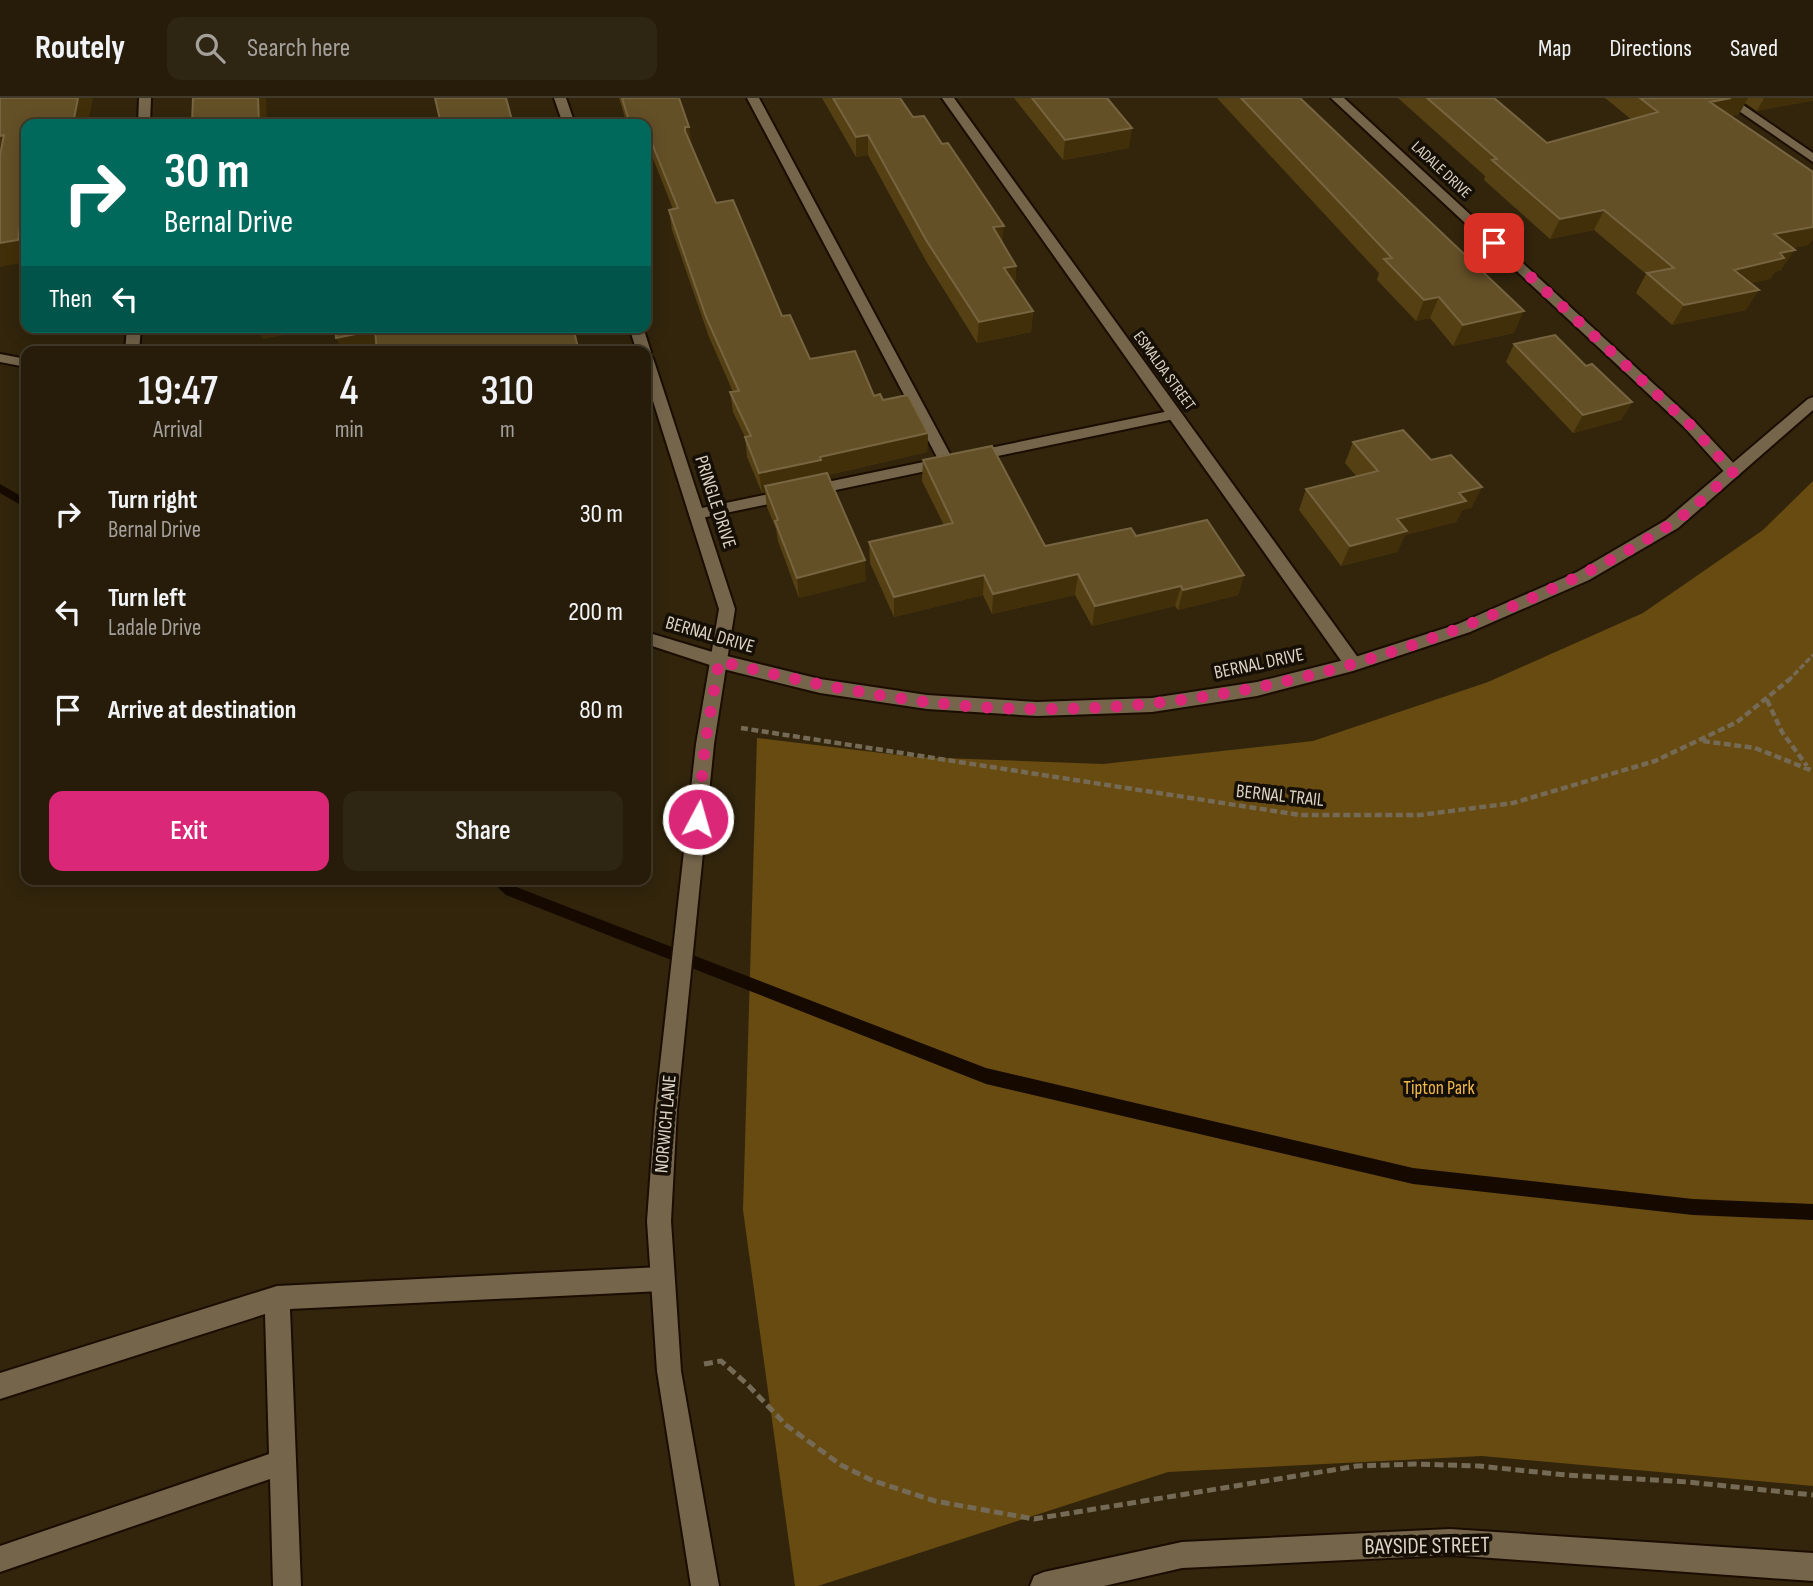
<!DOCTYPE html>
<style>
body{margin:0;font-family:"Sofia Sans Condensed",sans-serif;background:#2e2512;color:#f1f3f6;height:100vh;display:flex;flex-direction:column;font-size:26px;white-space:nowrap}
*{box-sizing:border-box;margin:0}
p{font-size:23px;color:#a4a19c}
.icon{flex:none;width:38px;height:38px;fill:none;stroke:currentColor;stroke-width:2;stroke-linecap:round;stroke-linejoin:round}
.map{position:relative;flex:1;overflow:hidden}
.panel{position:absolute;left:21px;top:248px;width:630px;height:539px;display:flex;flex-direction:column;background:#261c09;border-radius:14px;box-shadow:0 4px 18px #0003,0 0 0 2px #423a2a}
.panel>*{flex:none}
.hud{position:absolute;left:21px;top:21px;width:630px;height:214px;border-radius:14px;box-shadow:0 4px 18px #0003,0 0 0 2px #423a2a;background:#00695c;color:#fff;overflow:hidden}
.pin{position:absolute;display:grid;place-items:center;width:60px;height:60px;color:#fff;margin:-30px;border-radius:14px;box-shadow:0 4px 10px #0006}
.me{position:absolute;width:77px;margin:-38px;rotate:6deg;stroke-linejoin:round;filter:drop-shadow(0 0 5px #0008)}
.turn{display:flex;align-items:center;gap:24px;height:147px;padding:0 28px;font-size:32px}
.turn .icon{width:91px;height:91px;stroke-width:2.5}
.turn b{display:block;font-size:49px;line-height:60px}
.then{display:flex;align-items:center;height:66px;padding:0 28px;background:#0003;gap:14px;font-size:26px}
.eta{display:flex;justify-content:space-evenly;align-items:center;height:119px;text-align:center}
.eta b{font-size:42px;font-weight:600;line-height:49px}
.cta{display:flex;gap:14px;margin-top:auto;padding:14px 28px}
.cta a{flex:1;height:80px;border-radius:14px;background:#db2777;color:#fff;font-size:28px;font-weight:600;line-height:80px;text-align:center}
.cta a+a{background:#2e2512;color:#f1f3f6}
ul{padding:0;list-style:none}
li{display:flex;align-items:center;gap:21px;height:98px;padding:0 28px}
li div{flex:1}
li b{display:block;font-size:26px}
li em{font-style:normal}
header{display:flex;align-items:center;gap:42px;box-sizing:border-box;height:98px;padding:0 35px;background:#261c09;border-bottom:2px solid #423a2a}
header strong{font-size:33px}
nav{display:flex;gap:38px;margin-inline-start:auto;font-size:24px}
.search{width:490px;height:63px;background:#2e2512;display:flex;align-items:center;gap:18px;box-sizing:border-box;padding:0 24px;border-radius:14px;color:#a4a19c;font-size:26px}
.map>svg:first-child{display:block}
.green{fill:#674b11}
.lines{fill:none;stroke-linecap:round;stroke-linejoin:round}
.stream{fill:#160a00;fill-rule:evenodd}
.service-casing{stroke:#1a0d00;stroke-width:4}
.minor-casing{stroke:#1a0d00;stroke-width:4}
.tertiary-casing{stroke:#1a0d00;stroke-width:4}
.path-far2{stroke:#756a55;stroke-width:3.5;stroke-dasharray:6 2.5;stroke-linecap:butt}
.path-far1{stroke:#756a55;stroke-width:4.5;stroke-dasharray:7 3.5;stroke-linecap:butt}
.path{stroke:#756a55;stroke-width:5;stroke-dasharray:9 4.5;stroke-linecap:butt}
.service{fill:#74654b;fill-rule:evenodd}
.minor{fill:#74654b;fill-rule:evenodd}
.tertiary{fill:#74654b;fill-rule:evenodd}
.wall{fill:#554014}
.shaded-wall{fill:#412f09}
.building{fill:#645027;stroke:#766540;stroke-width:2}
.route{stroke:#db2777;stroke-width:12;stroke-dasharray:0 21.6}
.labels{text-anchor:middle;dominant-baseline:central;stroke-width:7;stroke-linejoin:round;paint-order:stroke}
.far-street-label{font-size:16px;fill:#dcd4c5;stroke:#150f06}
.street-label{font-size:19px;fill:#dcd4c5;stroke:#150f06}
.park-label{font-size:19px;fill:#f1b94a;stroke:#150f06}
.near-street-label{font-size:23px;fill:#dcd4c5;stroke:#150f06}
</style>
<header>
<strong>Routely</strong>
<div class="search"><svg class="icon" aria-label="search" viewBox="0 0 24 24"><circle cx="10" cy="10" r="6"/><path d="M15 15l6 6"/></svg>Search here</div>
<nav><a>Map</a><a>Directions</a><a>Saved</a></nav>
</header>
<div class="map">
<svg width="1813" height="1488" viewBox="0 0 1813 1488">
<rect width="100%" height="100%" fill="#32250c"/>
<path class="green" d="M1813 383V1388L1482 1358 1168 1374 818 1488H795L743 1112 757 640 915 659 1103 666 1313 643 1488 584 1643 515 1763 432Z"/>
<g class="lines">
<path class="stream" d="M0 386 26 401V410L0 395Z
M490 782H508L516 789 986 970 1413 1070 1693 1101 1813 1106V1122L1693 1117 1413 1086 986 986 506 797Z"/>
<defs>
<path id="service" d="M747 0H759L951 358 1174 312 1179 314 1181 317 1179 320 697 421 691 420 689 416 691 412 697 411 938 361Z
M661 1169 669 1173 673 1181 669 1189 661 1193 290 1211 301 1488H273L270 1381 0 1474V1448L269 1356 265 1216 0 1301V1275L277 1188Z"/>
<path id="minor" d="M139 0H151L150 26H138Z
M554 0H566L575 26H563Z
M942 0H954L1359 561 1362 566 1359 571H1347Z
M1331 0H1344L1695 324 1738 370 1741 374 1738 378H1728L1685 330Z
M1720 0H1733L1813 55V64Z
M127 229H141L139 254H125Z
M629 229H643L651 254 649 257 653 260 735 511 714 646 677 1012 671 1123 681 1273 719 1488H691L657 1273 647 1123 655 1012 696 646 719 511 646 281V254H637Z
M1450 1431 1813 1455V1483L1450 1457 1182 1470 1104 1488H1030L1034 1478 1044 1474 1182 1444Z"/>
<path id="tertiary" d="M0 256 26 261V269L0 264Z
M1813 299V312L1678 430 1589 482 1470 534 1353 573 1257 598 1152 614 1037 618 927 611 820 595 719 570 646 546V534L719 556 820 581 927 597 1037 604 1152 600 1257 584 1352 560 1458 526 1577 474 1666 422 1808 301Z"/>
</defs>
<use href="#service" class="service-casing"/>
<use href="#minor" class="minor-casing"/>
<use href="#tertiary" class="tertiary-casing"/>
<path class="path-far2" d="M1788 583 1813 557"/>
<path class="path-far1" d="M1767 602 1782 634 1807 668
M741 630 1300 717H1420L1513 705 1655 663 1737 624 1790 581
M1703 643 1755 650 1813 673"/>
<path class="path" d="M704 1266 721 1263 747 1286 786 1327 841 1367 871 1382 935 1403 1034 1421 1357 1368 1415 1366 1479 1368 1566 1377 1688 1384 1813 1397"/>
<use href="#service" class="service"/>
<use href="#minor" class="minor"/>
<use href="#tertiary" class="tertiary"/>
</g>
<path class="wall" d="M619 0H679L692 48H691L716 105 782 218 810 261 883 302 928 335 927 354 828 377 866 483 799 500 778 443 776 431 767 409 765 394 762 395 747 359 745 339 733 314 730 294H733L709 239 672 132 669 112 673 111 652 58 646 26H627Z
M822 0H900L1002 145 1016 168 1015 186 1033 213 1031 234 977 245 926 163 868 57 856 59Z
M1014 0H1107L1129 50 1063 62Z
M1217 0H1300L1514 235 1453 248 1430 220 1416 223 1377 182 1379 175Z
M1398 0H1494L1547 45 1632 22 1605 0H1813L1757 13 1745 5 1739 16 1731 18 1812 142 1808 147 1792 150 1781 172 1775 174 1770 181 1751 185 1746 212 1672 227 1636 195 1646 176 1594 132 1550 141 1484 82 1485 78Z
M1514 246 1586 268 1632 304 1621 322 1573 335 1506 264Z
M1353 344 1431 362 1482 389 1471 410 1462 412 1456 424 1405 437 1397 454 1341 468 1299 412 1306 391 1357 379 1345 365Z
M923 362 1045 448 1136 438 1244 477 1238 497 1178 512 1175 508 1092 528 1075 497 992 516 983 497 894 519 870 465 869 444 944 427 922 383Z"/>
<path class="shaded-wall" d="M78 0H93L88 26H73Z
M258 0H266L267 26H259Z
M1731 0H1748L1739 16 1700 23 1710 4Z
M1764 0H1813V3L1757 13Z
M0 23 10 40 7 60 0 49Z
M685 29H689L692 48 688 49 685 33Z
M1132 30 1129 50 1063 62 1065 42Z
M868 37V57L856 59V39Z
M649 38 652 58 646 59V39Z
M26 92V164L0 169V145Z
M1604 112 1594 132 1550 141 1560 121Z
M1004 128 1002 149 993 129Z
M1813 128V142H1812L1808 147 1761 157 1774 136Z
M1795 152 1781 172 1775 174 1770 181 1721 192 1734 172 1780 155Z
M1016 168 1015 189 1004 170Z
M1759 192 1746 212 1672 227 1684 207Z
M1439 199 1430 220 1416 223 1424 202Z
M1033 213 1031 234 977 245 979 224Z
M1524 213 1514 235 1453 248 1463 227Z
M257 229H326L263 241Z
M375 232 380 254H343L336 240Z
M1632 304 1621 322 1573 335 1583 317Z
M928 335 927 354 823 378 765 388V394L762 395 759 375 820 359Z
M1482 389 1471 410 1462 412 1456 424 1405 437 1397 454 1341 468 1350 448 1397 421 1459 395Z
M865 462 866 483 799 500 797 480Z
M1078 476 1075 497 992 516 993 496Z
M984 477 983 497 894 519V499Z
M1244 477 1238 497 1178 512 1183 492Z
M1181 488 1175 508 1092 528 1095 508Z"/>
<path class="building" d="M0 0H78L73 26H26V92L18 142 0 145V57L4 37 0 38Z
M193 0H258L259 26H192Z
M435 0H506L513 26H441Z
M622 0H679L689 29H685V33L716 105 733 102 782 218 790 217 810 261 855 253 874 298 880 296 883 302 908 297 928 335 820 359 821 362 759 375 745 339 751 338 730 294 739 293 706 219 669 112 678 110 649 38 646 39V26H630Z
M833 0H900L913 19 924 18 942 46 948 45 1004 128 993 129 1016 168 1004 170 1033 213 979 224 926 142 868 37 856 39Z
M1032 0H1107L1132 30 1065 42Z
M1241 0H1300L1524 213 1463 227 1439 199 1424 202 1384 161 1392 160Z
M1427 0H1494L1547 45 1658 14 1640 0H1731L1710 4 1813 74V129L1774 136 1795 152 1780 155 1784 160 1734 172 1759 192 1684 207 1647 175 1674 170 1604 112 1560 121 1492 62 1497 61Z
M335 229H573L579 254H377L375 232 336 240Z
M1555 237 1586 268 1592 266 1632 304 1583 317 1514 246Z
M1403 332 1431 362 1451 357 1482 389 1459 395 1466 403 1397 421 1407 433 1350 448 1306 391 1378 373 1353 344Z
M992 348 1045 448 1131 430 1136 438 1207 422 1244 477 1183 492 1181 488 1095 508 1078 476 993 496 984 477 894 499 869 444 953 425 923 362Z
M827 375 865 462 797 480 775 423 778 422 765 388Z"/>
<g class="lines">
<path class="route" d="M698 721 705 646 719 563C823 589 930 611 1038 611 1204 612 1367 572 1518 506 1571 483 1623 458 1671 426 1693 412 1713 391 1733 374L1690 327 1494 145"/>
</g>
<g class="labels">
<g class="far-street-label">
<text transform="translate(1441 72) rotate(43)">LADALE DRIVE</text>
<text transform="translate(1164 273) rotate(54)">ESMALDA STREET</text>
</g>
<g class="street-label">
<text transform="translate(715 404) rotate(72)">PRINGLE DRIVE</text>
<text transform="translate(710 537) rotate(16)">BERNAL DRIVE</text>
<text transform="translate(1259 566) rotate(-12)">BERNAL DRIVE</text>
<text transform="translate(1280 698) rotate(6)">BERNAL TRAIL</text>
<text transform="translate(666 1026) rotate(-85)">NORWICH LANE</text>
</g>
<g class="park-label">
<text x="1439" y="990">Tipton Park</text>
</g>
<g class="near-street-label">
<text transform="translate(1427 1448) rotate(-1)">BAYSIDE STREET</text>
</g>
</g>
</svg>
<div class="pin" style="left:1494px;top:145px;background:#d93025"><svg class="icon" aria-label="arrive" viewBox="0 0 24 24"><path d="M6 21V4h12l-3 4 3 4H6"/></svg></div>
<svg class="me" style="left:698px;top:721px" viewBox="-20 -20 40 40"><circle r="17" fill="#db2777" stroke="#fff" stroke-width="3"/><path d="M0-11L8 9 0 5-8 9z" fill="#fff"/></svg>
<div class="hud">
<div class="turn"><svg class="icon" aria-label="right" viewBox="0 0 24 24"><path d="M7 20v-9h11M14 6l5 5-5 5"/></svg><div><b>30 m</b>Bernal Drive</div></div>
<div class="then">Then<svg class="icon" aria-label="left" viewBox="0 0 24 24"><path d="M17 20v-9H6M10 6l-5 5 5 5"/></svg></div>
</div>
<section class="panel">
<div class="eta">
<div><b>19:47</b><p>Arrival</p></div>
<div><b>4</b><p>min</p></div>
<div><b>310</b><p>m</p></div>
</div>
<ul>
<li><svg class="icon" aria-label="right" viewBox="0 0 24 24"><path d="M7 20v-9h11M14 6l5 5-5 5"/></svg><div><b>Turn right</b><p>Bernal Drive</p></div><em>30 m</em></li>
<li><svg class="icon" aria-label="left" viewBox="0 0 24 24"><path d="M17 20v-9H6M10 6l-5 5 5 5"/></svg><div><b>Turn left</b><p>Ladale Drive</p></div><em>200 m</em></li>
<li><svg class="icon" aria-label="arrive" viewBox="0 0 24 24"><path d="M6 21V4h12l-3 4 3 4H6"/></svg><div><b>Arrive at destination</b></div><em>80 m</em></li>
</ul>
<div class="cta"><a>Exit</a><a>Share</a></div>
</section>
</div>
